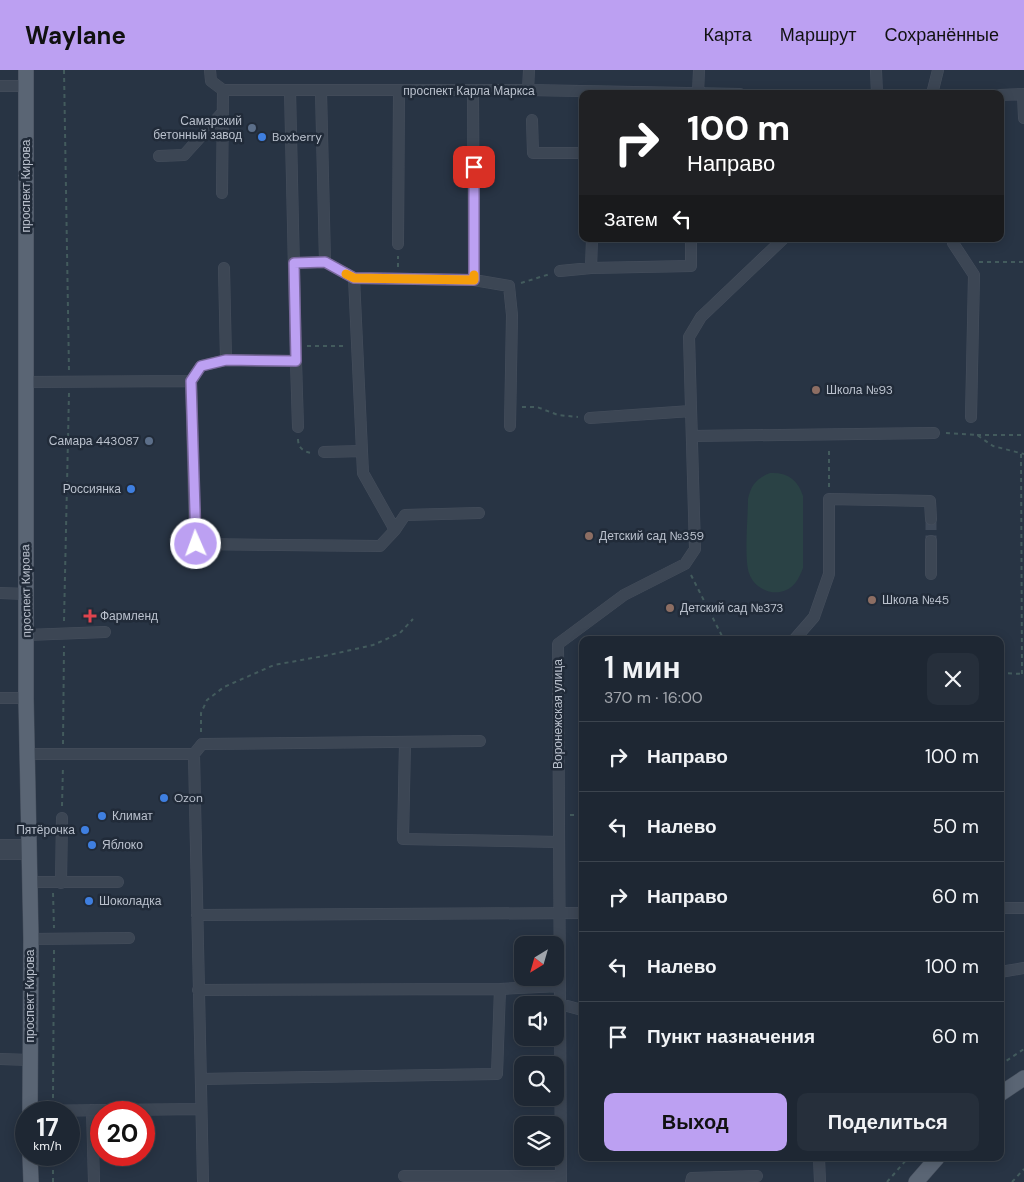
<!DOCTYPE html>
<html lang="ru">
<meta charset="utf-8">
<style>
body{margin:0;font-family:"DM Sans",sans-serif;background:#262f3b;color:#f1f3f6;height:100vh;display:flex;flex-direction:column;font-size:19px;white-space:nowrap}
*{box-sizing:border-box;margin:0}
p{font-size:16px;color:#a1a5ac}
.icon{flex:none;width:28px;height:28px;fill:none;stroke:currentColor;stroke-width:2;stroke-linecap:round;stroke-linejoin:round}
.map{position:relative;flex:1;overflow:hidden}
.side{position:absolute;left:579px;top:566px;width:425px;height:525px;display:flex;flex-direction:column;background:#1e2733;border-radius:10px;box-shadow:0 2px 12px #0003,0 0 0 1px #3c444e}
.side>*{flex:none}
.top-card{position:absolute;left:579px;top:20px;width:425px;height:152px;border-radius:10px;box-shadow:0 2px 12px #0003,0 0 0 1px #3c444e;background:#202124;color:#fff;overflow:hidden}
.needle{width:32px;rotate:217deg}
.fabs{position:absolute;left:514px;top:866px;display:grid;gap:10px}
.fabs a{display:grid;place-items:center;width:50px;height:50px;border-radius:10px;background:#1e2733;box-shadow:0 2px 12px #0003,0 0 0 1px #3c444e;font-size:25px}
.speed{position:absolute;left:15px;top:1031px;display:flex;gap:10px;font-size:25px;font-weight:700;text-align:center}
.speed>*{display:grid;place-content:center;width:65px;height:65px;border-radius:50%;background:#1e2733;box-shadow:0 2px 12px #0003,0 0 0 1px #3c444e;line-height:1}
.speed small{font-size:12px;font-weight:400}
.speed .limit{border:8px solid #d22;background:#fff;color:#111}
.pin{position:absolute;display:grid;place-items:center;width:42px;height:42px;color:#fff;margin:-21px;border-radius:10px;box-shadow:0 2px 8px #0006}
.me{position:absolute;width:55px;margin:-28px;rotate:358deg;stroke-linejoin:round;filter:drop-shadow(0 0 4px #0008)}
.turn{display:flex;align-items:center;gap:18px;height:105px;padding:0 25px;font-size:22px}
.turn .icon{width:65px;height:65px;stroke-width:2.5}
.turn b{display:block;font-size:35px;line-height:42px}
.then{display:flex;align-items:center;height:48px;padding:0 25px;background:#0003;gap:10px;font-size:19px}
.round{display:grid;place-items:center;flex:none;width:52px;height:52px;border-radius:10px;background:#262f3b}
.head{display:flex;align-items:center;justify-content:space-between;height:85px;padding:0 25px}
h1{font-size:30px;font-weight:600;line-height:38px}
.action{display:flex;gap:10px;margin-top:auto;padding:10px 25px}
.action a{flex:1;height:58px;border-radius:10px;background:#bca0f2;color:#111;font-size:20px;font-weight:600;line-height:58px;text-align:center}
.action a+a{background:#262f3b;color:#f1f3f6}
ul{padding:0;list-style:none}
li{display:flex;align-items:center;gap:15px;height:70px;padding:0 25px;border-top:1px solid #3c444e}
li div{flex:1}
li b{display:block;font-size:19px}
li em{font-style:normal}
header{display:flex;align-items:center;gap:30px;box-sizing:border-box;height:70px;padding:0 25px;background:#bca0f2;color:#111}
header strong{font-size:24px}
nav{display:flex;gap:28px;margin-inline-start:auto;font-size:18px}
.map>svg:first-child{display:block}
.garden{fill:#2a4245}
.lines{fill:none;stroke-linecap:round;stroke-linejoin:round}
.minor-tunnel{stroke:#3e4959;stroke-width:11;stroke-dasharray:11 5.5;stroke-linecap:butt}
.minor-casing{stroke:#464f5d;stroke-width:12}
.major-casing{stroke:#464f5d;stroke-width:16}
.path{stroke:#435b5d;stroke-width:2;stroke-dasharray:4 4;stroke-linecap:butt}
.minor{stroke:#3c4654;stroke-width:11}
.major{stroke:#5a6574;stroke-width:15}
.route-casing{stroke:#7a689d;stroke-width:12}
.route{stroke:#bca0f2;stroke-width:9}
.slow{stroke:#f59e0b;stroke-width:9}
.service-dot{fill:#5c6f8a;stroke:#212b39;stroke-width:2}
.shop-dot{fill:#3f7fe0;stroke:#212b39;stroke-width:2}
.education-dot{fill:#8d6e63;stroke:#212b39;stroke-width:2}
.health-dot{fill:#e0444e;stroke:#212b39;stroke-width:2}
.labels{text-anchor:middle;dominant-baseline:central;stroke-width:5;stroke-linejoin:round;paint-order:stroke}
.street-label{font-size:12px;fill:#bac1cd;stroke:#212b39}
.poi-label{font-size:12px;fill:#bac1cd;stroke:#212b39;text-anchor:start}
</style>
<header>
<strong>Waylane</strong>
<nav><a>Карта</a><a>Маршрут</a><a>Сохранённые</a></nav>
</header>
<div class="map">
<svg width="1024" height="1112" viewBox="0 0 1024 1112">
<rect width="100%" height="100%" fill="#283444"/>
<path class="garden" d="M770 403C786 402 798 409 803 426V498C799 509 793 520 780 522 767 524 753 516 749 503 744 488 748 446 748 429 751 415 757 408 770 403Z"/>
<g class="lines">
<path class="minor-tunnel" d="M931 449V471"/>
<defs>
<path id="minor" d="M210 0 211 11 223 20H528L740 24
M876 0 877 24
M0 16H26
M290 20 296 291 226 290 201 296 191 311 195 474 380 476 395 460
M528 20 529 0
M321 21 325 192
M473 21 474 210
M698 23 699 0
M932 24 938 0
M1023 24 1024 48
M1000 25 1024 24
M532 50 533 83H582
M159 86 184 85 223 42
M222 123 223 20
M953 169V173L974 205 971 347
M398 174 399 21
M295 193 325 192 354 208 474 210 509 216 512 245 510 356
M224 198 226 290
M591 198 592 169
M560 201 591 198 691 196V169
M354 208 363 403 395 460 405 445 479 443
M296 291 298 357
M27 312 191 311
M590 348 691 341
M692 366 934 363
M324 382 362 381
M931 504V471
M0 523 27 524
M27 565 105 562
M794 570 814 547 829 504V429L930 431 931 449
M0 628H26
M405 673 403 769 559 772
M27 684H194
M0 775H28
M0 784H28
M29 812H118
M61 813 62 748
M1000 838H1024
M197 845 582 843
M31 869 129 868
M1000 902 1024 898
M198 920 500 919 560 916
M560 934 582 940
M0 989 30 990
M201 1009 497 1004 500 919
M92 1040 94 1112
M30 1041 200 1039
M819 1088 820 1112
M404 1106H561
M203 1112 194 684 202 674 480 671
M561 1112 558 574 624 525 685 494 695 479 689 267 701 247 783 169
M691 1112 692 1108 757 1106"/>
<path id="major" d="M26 0V628L31 869 30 1042
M1000 1024 1024 1008
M30 1085 31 1112
M916 1112 937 1088"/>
</defs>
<use href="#minor" class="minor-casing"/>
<use href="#major" class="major-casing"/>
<path class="path" d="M64 0 69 301
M979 192H1024
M398 197V186
M521 213 550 204
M307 276H345
M522 337H537L558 345 578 347
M946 363 977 365 993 376 1024 384
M977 365H1024
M298 369C298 378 304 382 312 383
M1021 384 1022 604
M829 417V377
M691 505 724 570
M64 551 69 323
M1000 603 1024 604
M201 662V643L207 630 224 617 274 595 329 585 373 575 400 563 413 549
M63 674 64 576
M62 736 63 696
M570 745H582
M53 823 54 858
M1000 995 1024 979
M53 1028 54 880
M53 1112V1085
M887 1112 908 1088
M1012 1112 1024 1099"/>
<use href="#minor" class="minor"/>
<use href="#major" class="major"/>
</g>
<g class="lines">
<defs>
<path id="route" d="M196 474 191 311 201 296 226 290 296 291 294 193 325 192 354 208 474 210V97"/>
</defs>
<use href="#route" class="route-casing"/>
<use href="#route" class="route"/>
<path class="slow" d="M346 204 354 208 474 210V205"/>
</g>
<g class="service-dot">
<circle cx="252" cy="58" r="5"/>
<circle cx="149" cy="371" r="5"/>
</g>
<g class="shop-dot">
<circle cx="262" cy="67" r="5"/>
<circle cx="131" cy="419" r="5"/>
<circle cx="164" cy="728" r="5"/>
<circle cx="102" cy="746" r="5"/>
<circle cx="85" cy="760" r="5"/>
<circle cx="92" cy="775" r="5"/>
<circle cx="89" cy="831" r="5"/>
</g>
<g class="education-dot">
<circle cx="816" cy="320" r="5"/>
<circle cx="589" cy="466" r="5"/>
<circle cx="872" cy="530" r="5"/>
<circle cx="670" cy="538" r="5"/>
</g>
<path class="health-dot" d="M87.5 538.5h5v5h5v5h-5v5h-5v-5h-5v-5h5z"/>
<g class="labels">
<g class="street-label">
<text x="469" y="21">проспект Карла Маркса</text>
<text transform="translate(26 116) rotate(-90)">проспект Кирова</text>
<text transform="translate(26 521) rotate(-91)">проспект Кирова</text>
<text transform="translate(558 644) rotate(-90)">Воронежская улица</text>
<text transform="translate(30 926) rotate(-90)">проспект Кирова</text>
</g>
<g class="poi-label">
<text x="242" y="51" text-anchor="end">Самарский<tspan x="242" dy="14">бетонный завод</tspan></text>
<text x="272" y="67">Boxberry</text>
<text x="826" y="320">Школа №93</text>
<text x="139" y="371" text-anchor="end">Самара 443087</text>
<text x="121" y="419" text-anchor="end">Россиянка</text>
<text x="599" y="466">Детский сад №359</text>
<text x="882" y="530">Школа №45</text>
<text x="680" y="538">Детский сад №373</text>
<text x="100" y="546">Фармленд</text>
<text x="174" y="728">Ozon</text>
<text x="112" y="746">Климат</text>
<text x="75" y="760" text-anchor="end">Пятёрочка</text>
<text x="102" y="775">Яблоко</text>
<text x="99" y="831">Шоколадка</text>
</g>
</g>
</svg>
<div class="fabs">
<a><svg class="needle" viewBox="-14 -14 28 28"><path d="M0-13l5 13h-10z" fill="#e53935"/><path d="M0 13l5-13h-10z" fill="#a1a5ac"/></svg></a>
<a><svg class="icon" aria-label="sound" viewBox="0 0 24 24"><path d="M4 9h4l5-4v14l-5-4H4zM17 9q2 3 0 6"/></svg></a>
<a><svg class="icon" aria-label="search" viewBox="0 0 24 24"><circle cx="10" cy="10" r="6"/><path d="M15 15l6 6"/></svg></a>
<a><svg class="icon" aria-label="layers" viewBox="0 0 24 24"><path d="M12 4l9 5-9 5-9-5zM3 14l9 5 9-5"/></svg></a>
</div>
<div class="speed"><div>17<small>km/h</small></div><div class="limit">20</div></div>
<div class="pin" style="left:474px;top:97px;background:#d93025"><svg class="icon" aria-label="arrive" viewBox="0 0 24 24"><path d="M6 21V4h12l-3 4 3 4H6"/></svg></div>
<svg class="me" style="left:196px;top:474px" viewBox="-20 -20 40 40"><circle r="17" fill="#bca0f2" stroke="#fff" stroke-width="3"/><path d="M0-11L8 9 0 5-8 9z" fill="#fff"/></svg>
<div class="top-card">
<div class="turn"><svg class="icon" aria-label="right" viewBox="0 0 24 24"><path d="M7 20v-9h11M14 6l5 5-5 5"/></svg><div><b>100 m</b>Направо</div></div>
<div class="then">Затем<svg class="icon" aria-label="left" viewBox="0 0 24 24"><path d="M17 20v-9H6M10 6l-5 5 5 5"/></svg></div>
</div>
<section class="side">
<div class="head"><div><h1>1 мин</h1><p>370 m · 16:00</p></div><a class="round"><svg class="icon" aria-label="close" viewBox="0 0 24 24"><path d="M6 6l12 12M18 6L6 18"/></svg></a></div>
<ul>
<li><svg class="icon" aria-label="right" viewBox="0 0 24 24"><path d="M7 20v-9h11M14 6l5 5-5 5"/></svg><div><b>Направо</b></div><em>100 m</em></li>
<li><svg class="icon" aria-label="left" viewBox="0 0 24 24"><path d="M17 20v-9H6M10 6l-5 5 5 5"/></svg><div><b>Налево</b></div><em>50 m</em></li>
<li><svg class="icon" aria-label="right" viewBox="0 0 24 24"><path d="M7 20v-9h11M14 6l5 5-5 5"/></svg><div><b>Направо</b></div><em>60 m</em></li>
<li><svg class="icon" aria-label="left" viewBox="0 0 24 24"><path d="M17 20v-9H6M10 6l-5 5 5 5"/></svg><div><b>Налево</b></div><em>100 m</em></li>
<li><svg class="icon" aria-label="arrive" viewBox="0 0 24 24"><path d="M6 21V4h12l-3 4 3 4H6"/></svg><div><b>Пункт назначения</b></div><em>60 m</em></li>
</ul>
<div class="action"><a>Выход</a><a>Поделиться</a></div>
</section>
</div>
